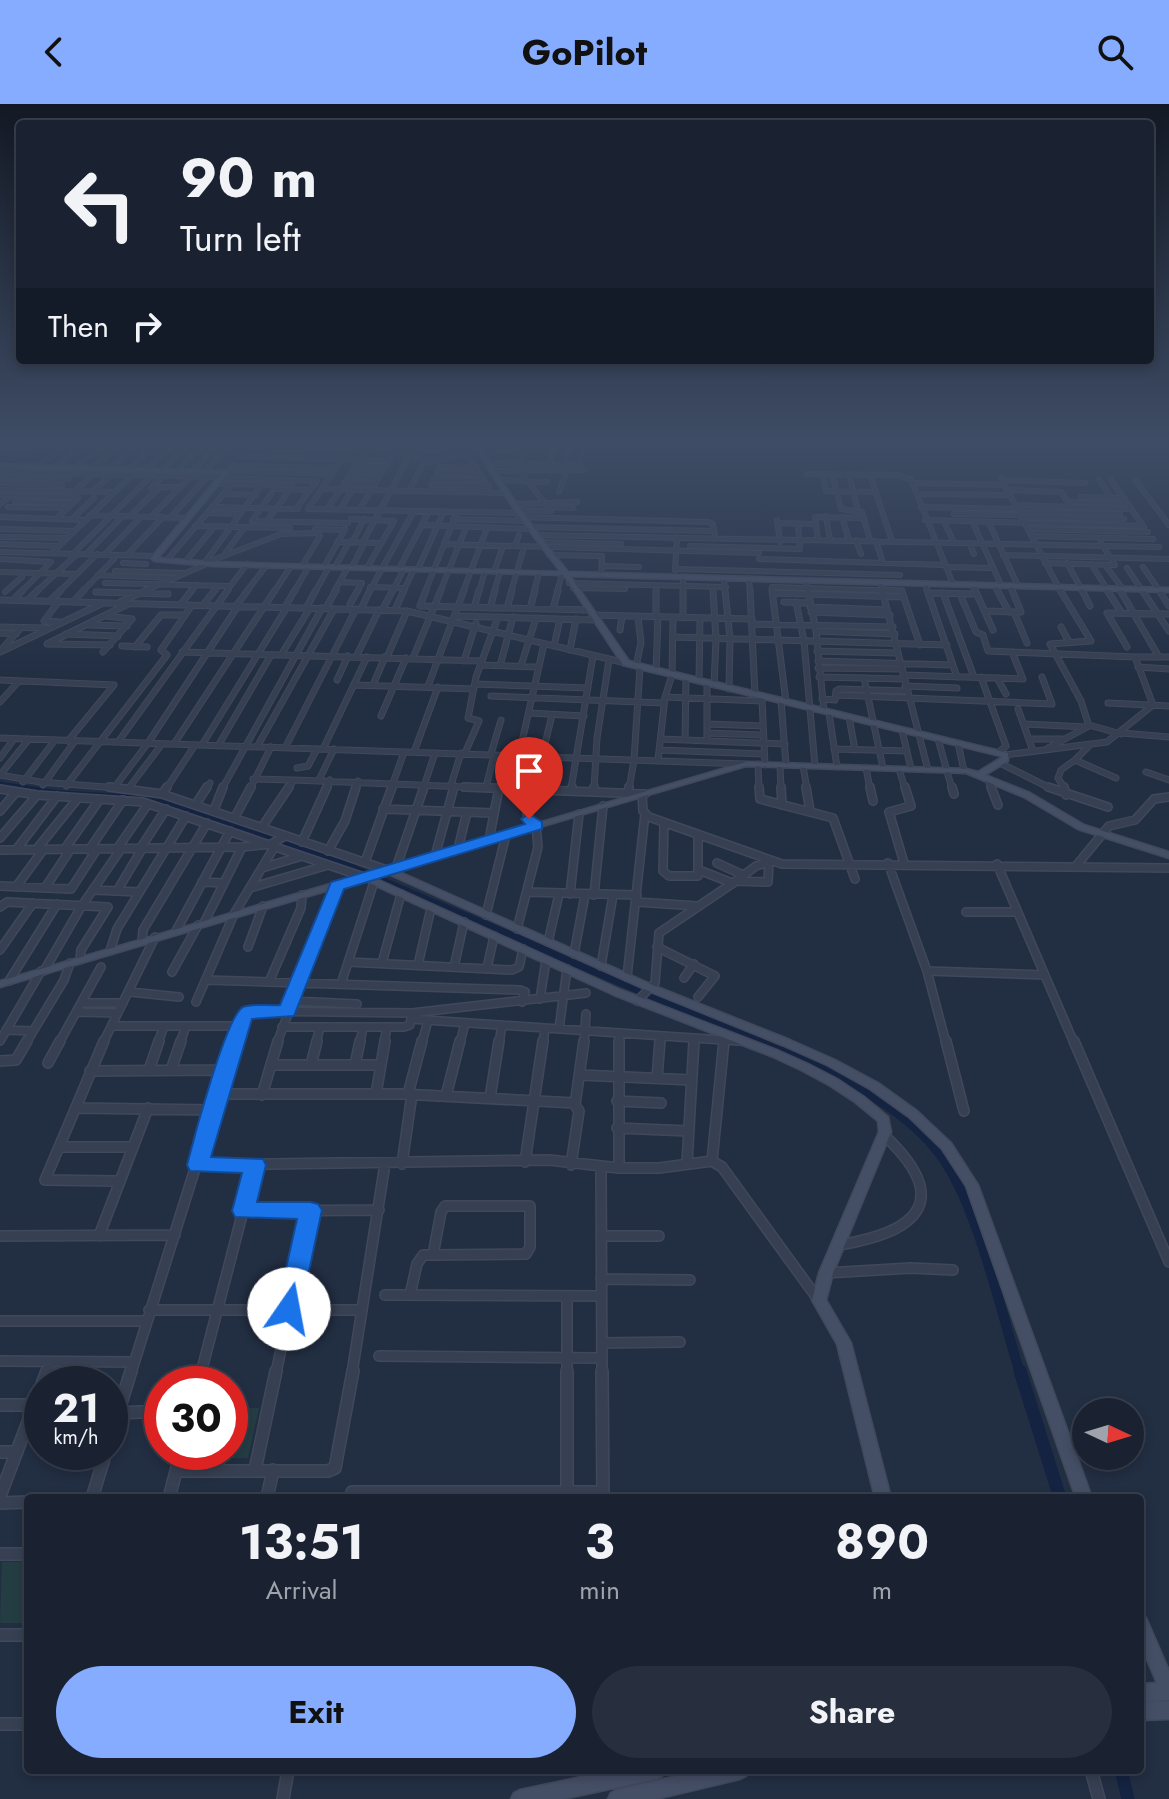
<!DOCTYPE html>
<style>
body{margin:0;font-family:Jost,sans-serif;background:#272f3e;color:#f1f3f6;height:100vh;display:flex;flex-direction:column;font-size:30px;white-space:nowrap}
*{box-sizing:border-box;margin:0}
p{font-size:26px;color:#9fa4ac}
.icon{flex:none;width:44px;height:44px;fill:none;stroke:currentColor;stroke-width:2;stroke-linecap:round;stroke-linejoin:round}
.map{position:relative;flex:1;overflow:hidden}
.side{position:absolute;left:24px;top:1390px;width:1120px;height:280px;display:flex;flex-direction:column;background:#1a2232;border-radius:8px;box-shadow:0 4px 12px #0003,0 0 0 2px #383f4d}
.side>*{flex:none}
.banner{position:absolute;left:16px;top:16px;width:1138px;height:244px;border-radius:8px;box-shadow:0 4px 12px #0003,0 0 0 2px #383f4d;background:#1a2232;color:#f1f3f6;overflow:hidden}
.needle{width:52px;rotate:94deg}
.controls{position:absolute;left:1072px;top:1294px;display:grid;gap:16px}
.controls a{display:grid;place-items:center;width:72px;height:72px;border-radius:50%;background:#1a2232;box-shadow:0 4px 12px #0003,0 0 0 2px #383f4d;font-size:40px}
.speed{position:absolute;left:24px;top:1262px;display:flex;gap:16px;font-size:40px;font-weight:700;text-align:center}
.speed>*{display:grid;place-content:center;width:104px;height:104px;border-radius:50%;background:#1a2232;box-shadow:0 4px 12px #0003,0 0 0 2px #383f4d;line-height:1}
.speed small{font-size:20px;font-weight:400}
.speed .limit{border:12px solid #d22;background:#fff;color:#111}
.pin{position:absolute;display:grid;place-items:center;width:68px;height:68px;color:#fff;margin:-82px -34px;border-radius:50% 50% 50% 0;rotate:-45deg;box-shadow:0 0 8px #0007}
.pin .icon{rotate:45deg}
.me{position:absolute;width:88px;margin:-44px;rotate:12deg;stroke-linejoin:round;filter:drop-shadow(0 0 6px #0008)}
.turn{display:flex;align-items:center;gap:28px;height:168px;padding:0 32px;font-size:36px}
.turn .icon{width:104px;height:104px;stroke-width:2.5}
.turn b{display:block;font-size:56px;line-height:68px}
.then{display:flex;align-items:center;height:76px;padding:0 32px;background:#0003;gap:16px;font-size:30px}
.eta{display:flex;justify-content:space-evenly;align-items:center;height:136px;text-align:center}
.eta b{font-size:48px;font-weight:700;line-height:56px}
.action{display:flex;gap:16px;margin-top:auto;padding:16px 32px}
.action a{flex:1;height:92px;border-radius:48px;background:#85acff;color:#111;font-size:32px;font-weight:700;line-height:92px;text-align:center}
.action a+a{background:#272f3e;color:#f1f3f6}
header{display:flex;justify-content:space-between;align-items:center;height:104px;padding:0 32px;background:#85acff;color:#111;font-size:36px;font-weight:700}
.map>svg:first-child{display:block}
.green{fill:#243d43}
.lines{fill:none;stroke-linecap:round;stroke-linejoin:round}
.canal-far3{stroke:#142341;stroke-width:6}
.canal-far2{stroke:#142341;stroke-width:8}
.canal-far1{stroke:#142341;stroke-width:10}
.canal{stroke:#142341;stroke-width:13}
.street-far4-casing{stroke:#40495b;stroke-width:6}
.street-far3-casing{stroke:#40495b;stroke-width:7}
.street-far2-casing{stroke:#40495b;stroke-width:10}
.street-far1-casing{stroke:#40495b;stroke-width:12}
.street-casing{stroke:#40495b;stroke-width:14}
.secondary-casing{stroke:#40495b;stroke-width:3}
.street-far4{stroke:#374052;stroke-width:4}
.street-far3{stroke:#374052;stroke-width:5}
.street-far2{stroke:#374052;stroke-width:7}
.street-far1{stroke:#374052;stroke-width:9}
.street{stroke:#374052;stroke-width:11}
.secondary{fill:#444e65;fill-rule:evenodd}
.route{fill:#1a73e8;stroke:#114b97;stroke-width:2}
</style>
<header><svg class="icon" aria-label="back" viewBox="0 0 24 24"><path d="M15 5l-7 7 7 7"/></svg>GoPilot<svg class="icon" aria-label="search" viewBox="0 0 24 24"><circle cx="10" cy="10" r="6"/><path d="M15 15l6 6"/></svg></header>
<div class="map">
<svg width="1169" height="1695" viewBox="0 0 1169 1695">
<rect width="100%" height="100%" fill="#222e42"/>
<path class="green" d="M230 1304H259L248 1354H194L196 1348H230Z
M2 1458H28V1519H0Z"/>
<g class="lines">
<path class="canal-far3" d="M0 680 16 685"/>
<path class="canal-far2" d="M9 683 56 690 155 696 323 752 764 939"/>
<path class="canal-far1" d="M759 937C821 964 898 994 940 1050 978 1101 1000 1206 1020 1269"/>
<path class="canal" d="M1020 1267 1060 1394
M1121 1666 1128 1695"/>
<defs>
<path id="street-far4" d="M271 336 358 338 430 358 479 346
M377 336 398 341 478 343
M389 336H433
M448 336H475
M492 336 498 348
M354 338 308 405 521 409
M517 340 542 336
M405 343 420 347 456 345
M247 344 348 347
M0 346 10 340 64 341
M0 348H27
M466 350 485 378
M482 350 581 336
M240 352 389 357
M487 359 580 361
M549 360 555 340
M564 360 570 337
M231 362 336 364
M358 362H386
M37 363 71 336
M56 363 90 336
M440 363 476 364
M579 363 585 336
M74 364 108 336
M92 364 127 336
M110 365 143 336
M129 365 160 336
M146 366 177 336
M162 366 192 336
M178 366 207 336
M193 367 222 336
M205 367 235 336
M227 367 332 370
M355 367 382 368
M492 367 585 366
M0 368 221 373
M437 369 480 370
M807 370 898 371 911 376
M823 370 826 387 874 388
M832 370 841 405 862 408 870 436
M849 370 858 407
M870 371 892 437
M3 373 69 375
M351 373 379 374
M220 374 317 377 296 405
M1001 374 1061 488
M434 375 484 376
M911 375 953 480
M499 376 547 378
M1002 376 1085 379
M1099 376 1111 393
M1111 376 1144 423
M1136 377 1169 421
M0 379 62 381
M346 379 375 380
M913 379 1005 381
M216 380 292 381
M431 381 489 382
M159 384H151L163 372
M274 385 310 386
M322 385 508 389
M0 386 114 388
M1008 386 1061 388 1071 403
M409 387 424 358
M74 388 93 370
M92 388 111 371
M559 388 567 366
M223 390 256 391
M271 390 252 417 348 419
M918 390 1010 391
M0 391 78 394 56 415
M1081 393 1124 394
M15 397 72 399
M1068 398 1127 399
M0 400 10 392
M515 400 577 398
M1015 401 1131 405
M8 403 68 404
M212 403 298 405
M548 403 573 404
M921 403 1018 405
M327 405 370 342
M340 406 352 386
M359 406 391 354
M519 406 551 407 518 365 525 344
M1019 408 1120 410
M207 409 240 410
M954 410 1021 411
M90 411 186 414
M130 412 160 383H180
M826 412 830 436
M0 413 86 416
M151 413 191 372
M171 413 207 373
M518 413 709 418 713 420 715 433
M842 413 849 436
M1022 413 1124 415
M72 415 94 394
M351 415 394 417 367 464
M453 415 524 417
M777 416 780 438
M925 416 1143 422
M266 418 290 386
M778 419 815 420
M945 420 954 438
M423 421 531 425
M974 421 1001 481
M990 421 1018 482
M195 422 290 424
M530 423 713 427
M0 425 74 427
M315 425 344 426
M1028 425 1148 428
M535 431 1159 443
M1032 432 1153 435
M0 433 67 434
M364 436 409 353
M818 436 815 413 863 414
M856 436 861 450
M876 437 883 459
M337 438 381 439
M540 438 621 440
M352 439 364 415
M969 439 974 450
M0 440 59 442
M444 440 759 449
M515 442 519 431
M690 442 800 445 798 420
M0 448 155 452
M52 449 132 371
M73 450 151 372
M86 450 123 412
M105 450 141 413
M127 451 163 413
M224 451 244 424
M549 451 602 452 601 471
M1003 451 1169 455
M0 455 51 458 21 488
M759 455 945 461
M167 456 232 380
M186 457 214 423
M206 457 262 380
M208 458 281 430 318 429 320 432 302 462
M123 459 146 460
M1045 459 1115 461 1101 439
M1067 459 1083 488
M1091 460 1109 488
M1105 461 1123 485
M602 462 639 463
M324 463 345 425
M335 463 347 442
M352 463 363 442
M946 463 993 464
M1143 463 1160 488
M1127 464 1143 488
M399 465 429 407
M418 465 444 407
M675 465 900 471
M675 466 677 433
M115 467 184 469
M0 468 77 470
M494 468 503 442
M98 471 174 474
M683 473V488
M724 474 725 488
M749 474 750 488
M806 476 808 488
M340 478 362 479 357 488
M880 478 883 488
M105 479 230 482
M569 479 726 483
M925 479 928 488
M972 480 976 488
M994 481 998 488
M1010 482 1013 488
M370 483 405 484
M772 483 902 487
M573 484 625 485
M772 485V488
M1119 485 1121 488
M5 488 22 473
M36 488 77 450
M59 488 97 450
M82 488 114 455
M96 488H107
M142 488 209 459
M190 488 196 481
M213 488 218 482
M226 488 247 460
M246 488 267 461
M274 488 291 462
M294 488 309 462
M315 488 329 463
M334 488 348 463
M369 488 414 407
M392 488 404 465
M403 488 414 465
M425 488 457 408
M440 488 465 426
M463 488 487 424
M479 488 485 467
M494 488 500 468
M511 488 524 443
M534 488 539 469
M557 488 562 470"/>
<path id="street-far3" d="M426 486 420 502 588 506
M656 486V513
M683 486V514
M725 486 730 535 729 585
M750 486 755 591
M772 486 786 598
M808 486 816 527 824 607
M879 486 902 487
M882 486 928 666
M927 486 957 573
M975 486 993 526
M997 486 1009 508
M1082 486 1090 502
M1107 486 1121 508
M1120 486 1159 553
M1142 486 1169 527
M1159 486 1169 502
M713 487 716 535 714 581
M96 488 168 490
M902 488 920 541
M773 489 904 493
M929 489 976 490
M943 489 974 573
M960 490 976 528 983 531 988 547 1135 553
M0 496 407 507 626 559
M13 496 23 486
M28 496 38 486
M50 497 61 486
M59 497 44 517 60 518
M73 498 84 486
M120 498 147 486
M784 498 810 499
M796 498 804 537 815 662
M181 500 192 486
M350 500 358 486
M203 501 215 486
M236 502 248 486
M285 503 295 486
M810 503 887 506
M306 504 316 486
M326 504 336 486
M474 504 479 486
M490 504 495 486
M507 504 512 486
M361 505 370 486
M530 505 535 486
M553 505 558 486
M382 506 393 486
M395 506 404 486
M985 507 1021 508 1012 486
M811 508 890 511
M1014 508 1027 539
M592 511 752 515
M456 512 595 516
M753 520 893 523
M89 521 127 522
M0 523 46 524
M1061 523 1069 538
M620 526 622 512
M816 527 895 530
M0 529 16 530
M66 530 118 532
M673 533 947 541
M110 541 47 540 128 500
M122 542 147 543
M554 542 560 515
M135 543 161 511H184
M1127 543 1107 509 1169 510
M1 546 21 524
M570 546 576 515
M817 547 897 549
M0 548 103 499
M103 548 132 515 107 512
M182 548 482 557
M281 551 310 504
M356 553 379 506
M387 553 407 507
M413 554 441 486
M464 557 476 519
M818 557 952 561
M481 561 539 563
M500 562 513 513
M521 562 536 514
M636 562 641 539 638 513
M1138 563 1169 565
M818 564 901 565
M656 567 658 513
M903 571 1023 575 1012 548
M819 573 904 575
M981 573 1006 642 999 648
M864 574 883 664
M997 574 1006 590
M0 576 114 581 68 637
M337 576 348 552
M699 577 700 514
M707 579V637
M475 580 588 584
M354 581 474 585
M373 581 385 553
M428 582 464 486
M905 582 957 584
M836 591 1052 600 1042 573
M491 592 664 599
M665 593 762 597
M762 595 765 661
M822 595 835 596 836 587 840 585 907 587
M781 597 786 661
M0 598 19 577
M1108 599 1169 602
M1153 601 1135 553H1169
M1018 605 1033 647
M529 609 584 612
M829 609 837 663
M381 612 406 554
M849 613 855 646
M707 620 763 622
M1025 620 1087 623
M1089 621 1121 630
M902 626 911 665
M707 629 763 631
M1122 629 1169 633
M0 634 745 660
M661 635 785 640
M938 635 952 685
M1029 635H1063
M685 636 686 574
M118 638 228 486
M958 639 964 667
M174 640 275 486
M202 641 287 503
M218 642 271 551
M1089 642 1075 656 1116 674
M257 643 334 505
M285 644 356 505
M1048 644 1089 622 1081 597 1050 540 1091 537 1060 486
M323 645 367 553
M834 645 907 647
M659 646 764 650
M414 648 438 583
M465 649 479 617 468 614 476 573 498 513
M491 650 501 616
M519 651 544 540
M1005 651 1107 638 1153 601
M542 652 552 611
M0 654 14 635
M658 656 665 593 672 571 673 514
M998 658 1052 685
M758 660 759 685
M780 661 781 685
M803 662 807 685
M297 664 308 662 317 645
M866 664 870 685
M899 665 905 685
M1146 668 1169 676
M0 671 40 678 131 685
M0 671 29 635
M253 675 292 676
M319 676 334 645
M988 676 992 685
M23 678 55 636
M43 681 75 637
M451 681 461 649
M66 682 167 551 161 546 192 501
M486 683 494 651
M114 684 148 639 238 502
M128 685 162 640
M166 685 195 641
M206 685 210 679
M222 685 322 504
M250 685 271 643
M288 685 294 676 514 685
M326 685 330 676
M355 685 358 677
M391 685 404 648
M423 685 435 649
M545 685 551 653
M571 685 593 552
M594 685 597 634 609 556
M629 685 634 656 640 563
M1065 685 1058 674 1061 666 1075 656"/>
<path id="street-far2" d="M109 683 162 690 387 766
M464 683 645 690
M759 683 760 695 833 714 855 775
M781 683 782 701
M806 683 810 707
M870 683 873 697
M952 683 954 690
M991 683 998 701
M1048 683 1108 703
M1064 683 1066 691
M0 685 37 691 143 698 364 773
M571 686 572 683
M594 687V683
M628 688 629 683
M162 690 167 683
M642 691 643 707 649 713 782 760 1169 764
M196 700 207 683
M383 705 494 709
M214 706 223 683
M0 707 16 688
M235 713 251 683
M664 718 663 767 669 772H698V732
M262 723 289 683
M0 734 37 691
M489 736 499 684
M302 738 327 683
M117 745 148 700
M140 745 166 705
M458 745 467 708
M0 746 242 743 271 740 285 732
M16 746 57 692
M36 746 78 694
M64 746 100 695
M89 746 123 696
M328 747 345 717 356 683
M435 752 454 683
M365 758 392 683
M769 758 768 778 736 777 756 762Z
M717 759 743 771
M888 759 927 867 946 939
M904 759 889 708 911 702 905 683
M997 760 1074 939
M1076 762 1109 722 1135 716 1154 695 1169 693
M262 764 302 752
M396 764 424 683
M699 766 732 779
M202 778 224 779
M0 782 71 785 97 745
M16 783 43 746
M45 784 70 746
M250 784 328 761
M94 786 139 788
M117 787 142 745
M527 788 637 791
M570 790 579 710
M594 791 603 702
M637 798 697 802
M0 803 7 798 108 803 81 846 80 856
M966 808H1016
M486 811 506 731
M204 819 242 743
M517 825 538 743 536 721 527 711 533 684
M176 827 230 727
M142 837 143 826 207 719
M548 838 559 790
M248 843 263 802
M657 843 715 872 698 893
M0 846 33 799
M110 847 117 825 186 712
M574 850 585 791
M348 858 512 866 519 863 523 845
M382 859 401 790
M418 861 431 804
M601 862 613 791
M454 863 464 818
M487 864 494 832
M44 867 81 803 121 745
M927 867 1044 871
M172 868 198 821
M627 873 645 710
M684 874 694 860
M206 876 520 886 525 888 522 898
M9 877 57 800
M269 878 301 804 302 791
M341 880 374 778
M130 888 179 893
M540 895 546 856
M291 897 357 900
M637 897 655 879 659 829 736 777
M196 898 234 810 275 742
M82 899H123
M77 908 118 909
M412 909 586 889
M411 915 738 937
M112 922H240
M559 925 567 865
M6 926 33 927
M0 937 41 867
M26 939 64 876 70 859
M59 939 101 863
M103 939 155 833
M158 939 164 922
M180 939 186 922
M235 939 243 913 255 907 412 909 410 921 404 923H282
M277 939 337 781
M316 939 320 923
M360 939 363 923
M384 939 387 923
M422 939 428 916
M460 939 465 919
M499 939 502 921
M543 939 545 924
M584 939 586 910
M619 939 620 929
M660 939 661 932
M694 939V934
M724 939V936"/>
<path id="street-far1" d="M104 937 45 1076 119 1077
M946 937 964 1007
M1074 937 1169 1158
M0 957 16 956 27 937
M48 959 60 937
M272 961H381
M311 961 317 937
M355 961 360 937
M149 966 159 937
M171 966 181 937
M90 967 225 966
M581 971 692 976
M657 974 660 937
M217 990H402L575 999
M376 990 385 937
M408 990 422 937
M262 991 278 937
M446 992 460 937
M490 994 499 937
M617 997 661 999
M77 1004 212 1006
M617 1024 689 1027
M60 1043H132
M712 1057 724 937
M525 1058 543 937
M687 1059 694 937
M402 1060 412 990
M198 1061 549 1056 619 1064H659L712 1057 722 1063 817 1194
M571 1061 579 1007 575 1001 584 937
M601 1063 602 1269
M619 1064V937
M445 1102H530V1143L526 1150 433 1151 441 1108Z
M243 1107 379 1106
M0 1132 175 1131
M99 1132 148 1004
M601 1132H659
M839 1141C919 1128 953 1096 884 1031
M826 1169 911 1164 953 1166
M601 1175 690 1176
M385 1191 601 1192
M410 1191 417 1160 423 1151H433
M567 1192V1269
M149 1206H362
M0 1217H146
M602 1239 680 1238
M379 1252 602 1254
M0 1257 133 1258
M47 1269 51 1258
M131 1269 235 937
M201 1269 255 1061
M276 1269 310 1106
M352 1269 385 1060"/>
<path id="street" d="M567 1267V1388
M602 1267 603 1394
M42 1280 47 1267
M198 1280 201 1267
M0 1301H34
M118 1309 162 1307
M110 1335 131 1267
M0 1348H17
M255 1366 276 1267
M176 1367H328L335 1364 353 1267
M352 1388H603
M0 1392 42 1281
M92 1394 106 1348
M169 1394 181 1348
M267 1394 273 1366
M0 1399 28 1398
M0 1450H28
M0 1531H28
M0 1620H28
M1091 1666 1099 1695
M283 1695 288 1666"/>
<path id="secondary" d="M472 336H477C503 383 534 426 568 468L1169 484V488L570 472 629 557 1008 649V657L985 671 1030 689 1084 721 1169 748V754L1078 725 1024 693 966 669 746 662 395 766 657 883 790 936 835 956 878 979 917 1007 951 1039 978 1081 1092 1394H1076L966 1082 942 1045 909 1013 870 985 827 961 782 941 649 887 386 769 372 773 621 886 779 947 808 960 837 975 864 993 888 1013 891 1028 833 1169 826 1196 851 1239 891 1394H875L837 1240 812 1196 819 1169 879 1028 878 1017 855 998 829 981 801 966 771 952 614 891 363 776 0 883V877L746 658 967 665 978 668 1001 654V652L623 561 564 471 213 462 154 457 151 454 152 453 222 369 0 364V360L228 367V369L158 454 213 458 561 468C528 426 497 383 472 336Z
M1140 1512 1146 1514 1169 1567V1596L1140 1598V1580L1157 1579 1140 1539Z
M1169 1597V1615L1140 1616V1598Z
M614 1666H665L662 1672 656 1675 563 1695H511L514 1689 520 1686Z
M702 1666H749L746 1672 740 1675 656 1695H608L611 1689 617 1686Z"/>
</defs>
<use href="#street-far4" class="street-far4-casing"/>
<use href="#street-far3" class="street-far3-casing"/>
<use href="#street-far2" class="street-far2-casing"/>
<use href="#street-far1" class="street-far1-casing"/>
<use href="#street" class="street-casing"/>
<use href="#secondary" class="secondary-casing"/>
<use href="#street-far4" class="street-far4"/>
<use href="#street-far3" class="street-far3"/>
<use href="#street-far2" class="street-far2"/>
<use href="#street-far1" class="street-far1"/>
<use href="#street" class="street"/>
<use href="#secondary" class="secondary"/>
</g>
<linearGradient id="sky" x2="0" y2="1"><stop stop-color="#131924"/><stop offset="0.59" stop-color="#3e4c65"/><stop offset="1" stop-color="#3e4c65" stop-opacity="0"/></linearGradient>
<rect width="1169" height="573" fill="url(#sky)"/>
<path class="route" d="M529 710 542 718V725L344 785 294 912 252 915 211 1053 263 1055 266 1061 257 1098H310L318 1100 322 1106 301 1205 298 1212 289 1215 281 1212 277 1205 297 1115 235 1113 232 1107 242 1069 190 1067 187 1061C193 1037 226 912 243 903 253 899 269 902 280 901L331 778 525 720 521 715Z"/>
</svg>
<div class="controls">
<a><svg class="needle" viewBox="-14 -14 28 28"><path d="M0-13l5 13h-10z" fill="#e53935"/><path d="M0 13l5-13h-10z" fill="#9fa4ac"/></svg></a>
</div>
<div class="speed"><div>21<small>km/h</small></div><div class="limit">30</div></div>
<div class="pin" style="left:529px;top:715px;background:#d93025"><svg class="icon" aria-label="arrive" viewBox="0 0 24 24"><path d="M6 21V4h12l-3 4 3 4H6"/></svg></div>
<svg class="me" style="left:289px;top:1205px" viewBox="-20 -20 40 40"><circle r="19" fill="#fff"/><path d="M0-13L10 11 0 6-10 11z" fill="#1a73e8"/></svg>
<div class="banner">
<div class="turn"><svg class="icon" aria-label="left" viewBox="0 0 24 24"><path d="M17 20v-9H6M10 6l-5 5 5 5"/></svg><div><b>90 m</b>Turn left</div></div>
<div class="then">Then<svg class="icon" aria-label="right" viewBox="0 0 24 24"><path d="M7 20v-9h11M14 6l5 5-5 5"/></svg></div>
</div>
<section class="side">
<div class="eta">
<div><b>13:51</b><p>Arrival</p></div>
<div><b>3</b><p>min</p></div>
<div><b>890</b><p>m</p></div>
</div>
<div class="action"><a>Exit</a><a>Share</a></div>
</section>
</div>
